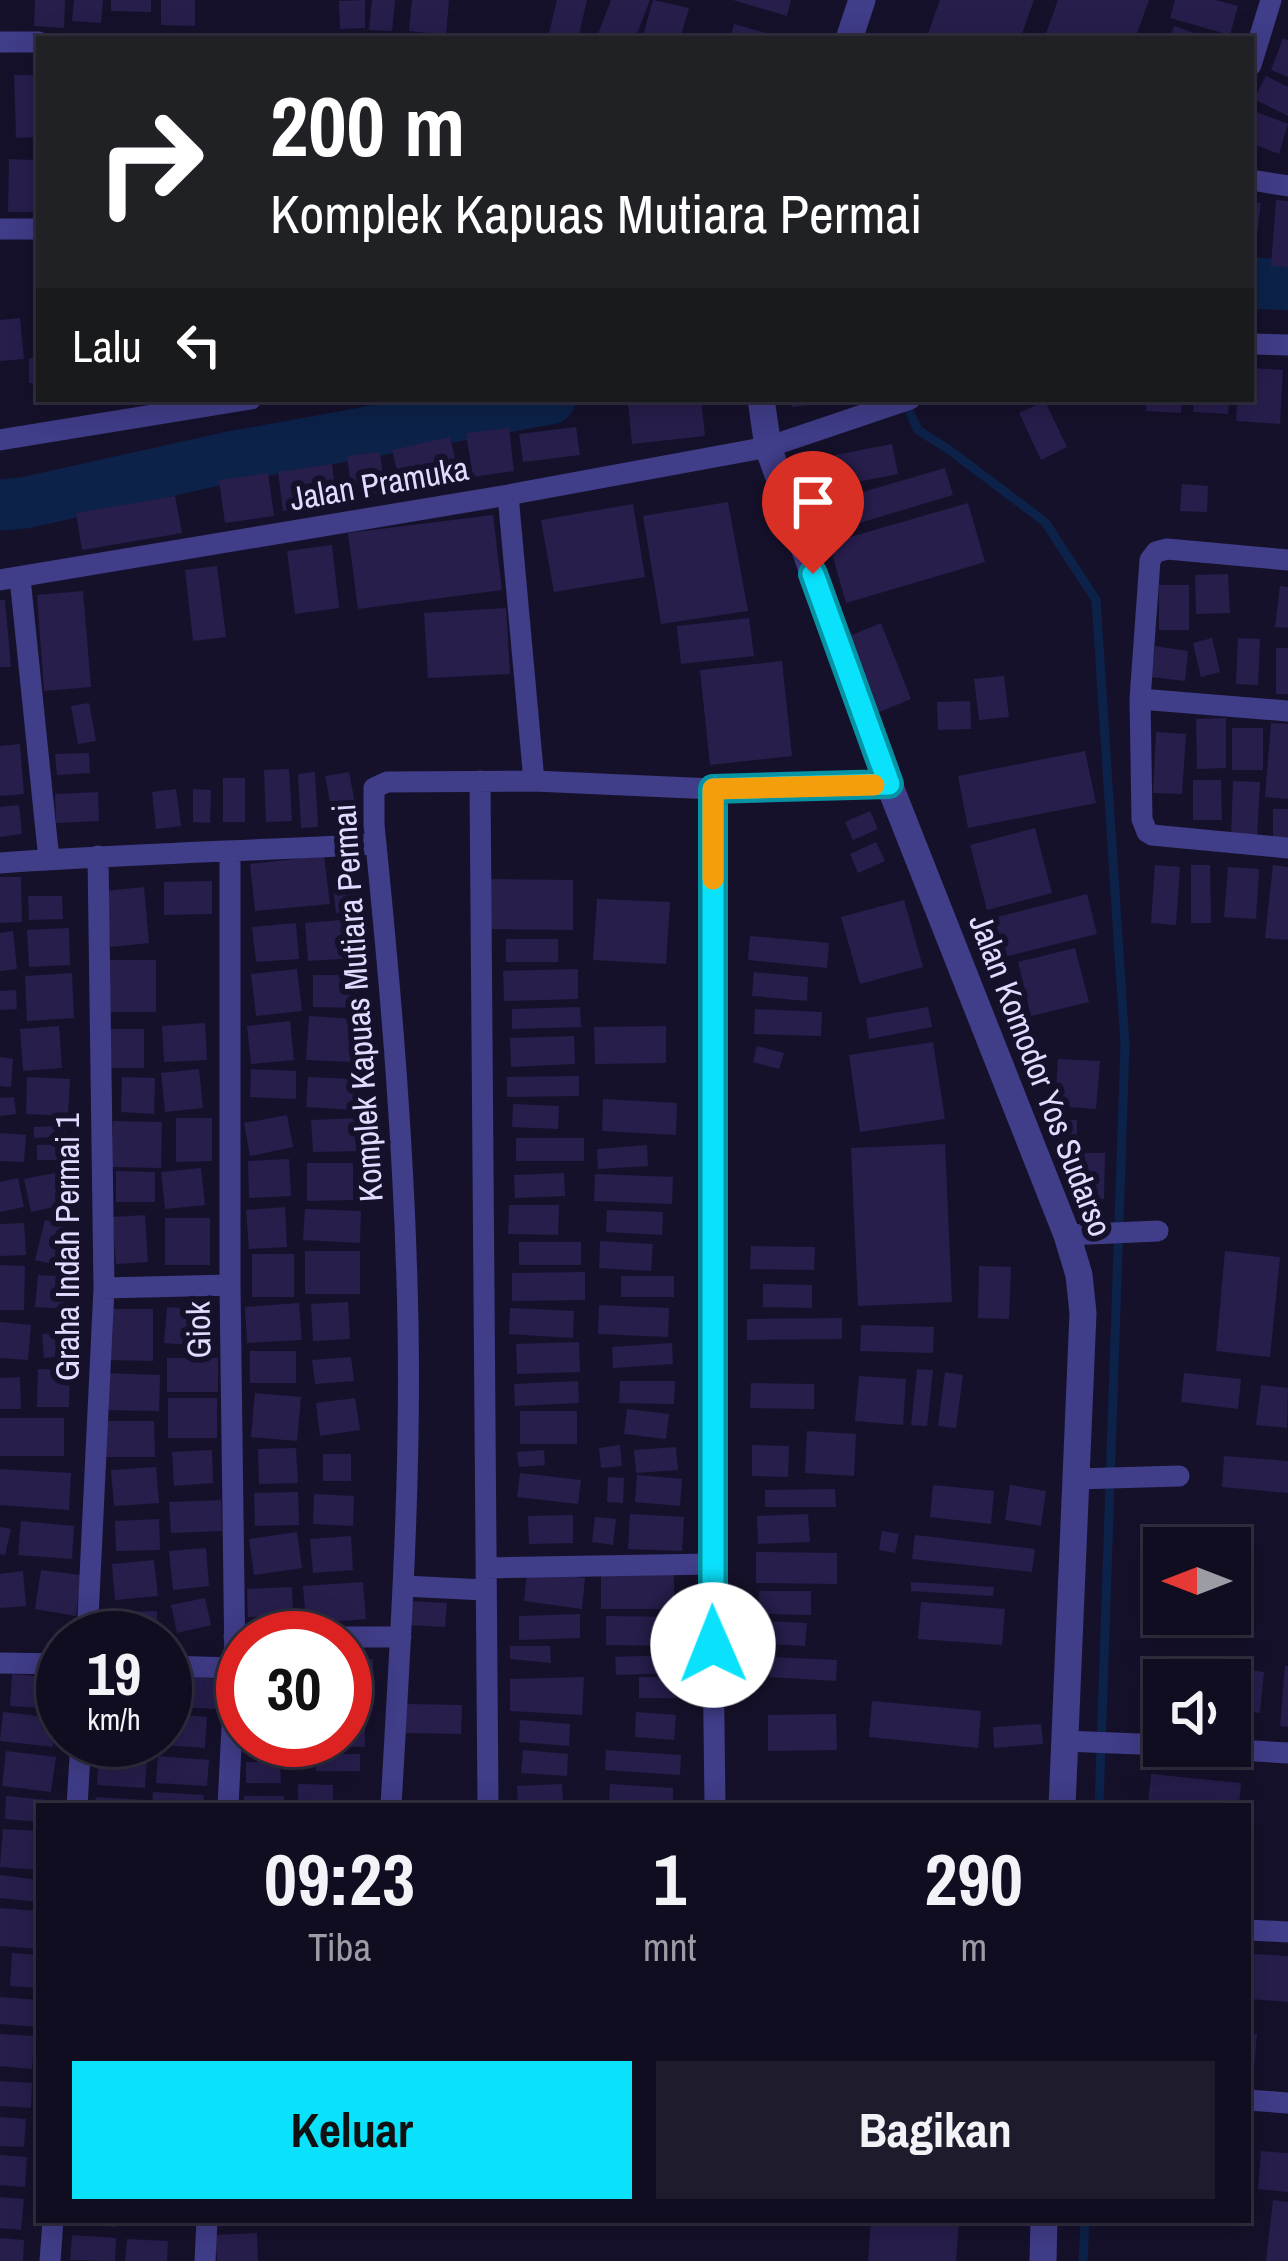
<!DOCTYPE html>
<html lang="id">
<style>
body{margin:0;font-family:"Archivo Narrow",sans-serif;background:#1e1b2d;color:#f1f3f6;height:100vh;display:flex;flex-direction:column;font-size:45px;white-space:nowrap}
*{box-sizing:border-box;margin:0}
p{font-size:39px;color:#9c9ca5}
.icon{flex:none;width:66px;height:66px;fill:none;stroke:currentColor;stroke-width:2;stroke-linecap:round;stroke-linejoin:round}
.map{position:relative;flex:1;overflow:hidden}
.panel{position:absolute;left:36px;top:1803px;width:1215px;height:420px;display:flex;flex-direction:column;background:#100d20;border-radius:0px;box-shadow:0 6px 30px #0003,0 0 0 3px #302d3e}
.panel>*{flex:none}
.guide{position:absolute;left:36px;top:36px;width:1218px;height:366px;border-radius:0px;box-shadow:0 6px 30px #0003,0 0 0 3px #302d3e;background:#202124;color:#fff;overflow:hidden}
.needle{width:78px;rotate:270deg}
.buttons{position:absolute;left:1143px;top:1527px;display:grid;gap:24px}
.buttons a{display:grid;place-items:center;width:108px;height:108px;border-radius:0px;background:#100d20;box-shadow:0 6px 30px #0003,0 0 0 3px #302d3e;font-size:60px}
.speed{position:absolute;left:36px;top:1611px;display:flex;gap:24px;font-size:60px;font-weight:700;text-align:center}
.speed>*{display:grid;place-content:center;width:156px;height:156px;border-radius:50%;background:#100d20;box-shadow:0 6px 30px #0003,0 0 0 3px #302d3e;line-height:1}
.speed small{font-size:30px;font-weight:400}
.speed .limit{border:18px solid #d22;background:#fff;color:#111}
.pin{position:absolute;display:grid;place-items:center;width:102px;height:102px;color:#fff;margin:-123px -51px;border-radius:50% 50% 50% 0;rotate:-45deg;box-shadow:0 0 12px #0007}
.pin .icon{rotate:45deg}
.me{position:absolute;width:132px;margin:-66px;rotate:359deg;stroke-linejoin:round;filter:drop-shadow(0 0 9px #0008)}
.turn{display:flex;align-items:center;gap:42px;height:252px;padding:0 36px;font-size:54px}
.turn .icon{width:156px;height:156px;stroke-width:2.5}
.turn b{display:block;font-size:84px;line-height:102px}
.then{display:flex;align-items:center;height:114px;padding:0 36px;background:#0003;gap:24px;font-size:45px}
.eta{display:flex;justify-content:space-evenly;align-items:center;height:204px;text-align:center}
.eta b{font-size:72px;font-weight:700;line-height:84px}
.button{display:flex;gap:24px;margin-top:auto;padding:24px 36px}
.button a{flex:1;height:138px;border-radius:0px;background:#0ae2fc;color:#111;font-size:48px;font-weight:700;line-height:138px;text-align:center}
.button a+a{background:#1e1b2d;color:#f1f3f6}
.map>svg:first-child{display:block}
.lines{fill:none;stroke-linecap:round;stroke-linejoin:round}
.stream{stroke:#0c2249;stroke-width:9}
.river{stroke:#0c2249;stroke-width:51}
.building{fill:#271e4c}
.minor{stroke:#403d89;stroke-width:21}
.tertiary{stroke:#403d89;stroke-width:27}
.route-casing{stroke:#0693a4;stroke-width:30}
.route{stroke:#0ae2fc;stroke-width:21}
.slow{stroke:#f59e0b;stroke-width:21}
.labels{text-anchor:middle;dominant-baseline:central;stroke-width:12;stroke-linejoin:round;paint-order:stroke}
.street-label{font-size:33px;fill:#e0dcff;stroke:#16112b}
</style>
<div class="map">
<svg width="1288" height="2261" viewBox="0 0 1288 2261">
<rect width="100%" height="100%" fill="#16112b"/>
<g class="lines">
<path class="stream" d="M905 402 918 430 948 449 1045 522 1096 600 1125 1045 1099 1806
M1083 2261 1085 2220"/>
<path class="river" d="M1251 283 1288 285
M0 505 24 503 235 456 550 399"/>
</g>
<path class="building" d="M35 0H65L64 28 34 26Z
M74 0H103L101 23 72 21Z
M111 0H151V12L111 11Z
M161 0H195V26L161 25Z
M365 0V28L340 29 339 1Z
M372 0H395L392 31 369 30Z
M412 0H449L446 35 409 31Z
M557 0H587L578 39 548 37Z
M611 0H650L635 39H596Z
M653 0 689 8 680 39H642Z
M733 0H791L787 16Z
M940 0H1034L1020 39H926Z
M1058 0H1149L1135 39H1044Z
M1175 0H1215L1238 6 1230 35 1170 18Z
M734 24 773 35 772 39H730Z
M1174 26 1209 38V39H1170Z
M1283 38 1288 40V77L1271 70Z
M14 75H39V137L16 138Z
M1266 76 1288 87V116L1254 99Z
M1254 111 1288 124 1279 154 1251 143V120Z
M9 159 35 160 34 212H8Z
M1276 200 1288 201V267L1271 266Z
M1251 202 1261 203 1254 258 1251 257Z
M20 318 24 359 0 361V320Z
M29 358H39V383H29Z
M1251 368 1283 370 1280 424 1236 421 1237 399H1251Z
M680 399H701L705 436 632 444 628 404Z
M791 399H836L837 402 792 407Z
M1146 399H1182L1181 413 1146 411Z
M1194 399H1229L1228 414 1193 412Z
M1045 401 1067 447 1041 460 1019 413Z
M576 427 580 455 523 462 519 434Z
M509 428 514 471 473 477 466 433Z
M450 437 460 479 402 492 392 450Z
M892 444 898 474 821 489 815 459Z
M380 452 385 492 352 496 347 456Z
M332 464 337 503 283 511 278 472Z
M945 468 953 495 826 533 818 505Z
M268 473 274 516 225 523 219 480Z
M1182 484 1208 486 1207 512 1180 511Z
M175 496 182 533 82 550 76 513Z
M728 502 748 611 661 624 643 516Z
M968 503 985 562 846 603 829 543Z
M633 504 645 577 554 592 541 520Z
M493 515 502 590 358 609 348 533Z
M332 545 339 608 295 614 287 551Z
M217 566 226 637 193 641 185 570Z
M1228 574 1230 613 1196 614 1195 575Z
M1159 585H1189V630H1159Z
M1280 586 1288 587V628L1275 627Z
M83 591 91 687 44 691 37 595Z
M0 600H5L11 667H0Z
M506 608 510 674 428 678 424 613Z
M749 618 754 656 681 664 677 626Z
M881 623 911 699 872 715 842 639Z
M1212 638 1220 672 1201 677 1193 643Z
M1238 638 1260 639 1258 685 1236 684Z
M1155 646 1188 651 1185 681 1151 677Z
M1276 648H1288V694H1276Z
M782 661 792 756 710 765 700 670Z
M1004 676 1009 717 979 720 974 679Z
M970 701 971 729 938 730 937 702Z
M89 703 96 741 78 744 71 706Z
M1226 718V768L1197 769 1196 719Z
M1271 723 1288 724V799L1265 797Z
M1232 728H1263V770H1232Z
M1156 732 1186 734 1182 794 1153 793Z
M20 744 24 794 0 796V746Z
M1085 751 1096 803 968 828 958 776Z
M89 753 90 773 57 775 55 754Z
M289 769 292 821 266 822 264 770Z
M315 772 318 827 301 828 298 774Z
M349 772 360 830 336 834 325 776Z
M223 778H245V822H223Z
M1193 780H1221L1222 820H1193Z
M1233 781 1260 782 1257 838 1231 837Z
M176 789 181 826 156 829 152 792Z
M193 789 211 790 210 823 193 822Z
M98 792 99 821 56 823 55 794Z
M19 805 22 834 0 837V807Z
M1273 809H1288V839H1273Z
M870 811 878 829 853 840 845 822Z
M1035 828 1052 893 987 910 970 845Z
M876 842 885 861 858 873 850 854Z
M324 856 330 904 255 911 250 864Z
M1155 865 1180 867 1176 925 1151 923Z
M1191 865H1210L1211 923H1191Z
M1273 865 1288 867V940L1265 938Z
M1228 867 1259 869 1256 919 1224 917Z
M0 877H21L22 922 0 923Z
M354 878 357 911 336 913 332 881Z
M490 879 573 880V930L490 929Z
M212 881V914L164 915V882Z
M144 887 149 943 110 947 105 891Z
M1087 894 1097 934 1000 958 990 919Z
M28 896H62L63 919 29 920Z
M597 899 670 902 666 964 593 960Z
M904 900 923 967 860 984 841 917Z
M352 919 355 958 308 961 305 923Z
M296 923 299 959 256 962 252 927Z
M69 928 70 965 29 967 27 930Z
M13 931 17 969 0 971V933Z
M750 936 829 943 827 968 748 960Z
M506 939H558V962H506Z
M1075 948 1089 1002 1031 1016 1018 962Z
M105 960H156V1012H105Z
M297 969 302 1011 256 1016 251 974Z
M578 969V999L504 1001 503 971Z
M754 972 808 977 807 1001 752 996Z
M72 973 74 1018 27 1021 25 976Z
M313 975H360L359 1008 313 1007Z
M16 990 17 1009 0 1010V991Z
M580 1007 581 1027 512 1029V1009Z
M928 1007 932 1027 869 1039 866 1018Z
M755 1009 822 1012 821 1036 754 1034Z
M309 1016 354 1019 352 1062 306 1060Z
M290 1021 294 1060 251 1064 247 1026Z
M205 1023 207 1060 164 1062 162 1026Z
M59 1026 62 1068 23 1071 20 1029Z
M666 1026V1063L595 1064 594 1027Z
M111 1029H144V1068H111Z
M574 1036 575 1064 511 1067 510 1038Z
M933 1042 945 1119 860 1132 849 1055Z
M757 1046 784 1053 779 1069 753 1062Z
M0 1057 13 1059 11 1087 0 1086Z
M1058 1059 1100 1061 1096 1109 1055 1106Z
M199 1069 203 1108 165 1112 161 1073Z
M251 1069 296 1071V1099L250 1097Z
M579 1076V1096L507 1097V1077Z
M27 1077 70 1079 68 1116 26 1114Z
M122 1077 155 1078 154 1114 121 1112Z
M308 1077 356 1079 354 1110 306 1107Z
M14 1097 16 1114 0 1116V1098Z
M603 1099 677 1103 676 1135 602 1131Z
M513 1104 559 1106 558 1129 512 1127Z
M287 1115 293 1147 250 1156 244 1123Z
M176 1118H212V1161L176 1162Z
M361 1118 362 1151 313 1152 311 1120Z
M1056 1119 1077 1120V1145L1055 1144Z
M113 1121 162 1122 161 1168 112 1167Z
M65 1126V1136L34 1138V1127Z
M0 1133 26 1135 24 1162 0 1161Z
M516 1138H584V1161H516Z
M70 1144 71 1160H37V1145Z
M945 1144 952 1302 858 1306 851 1148Z
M647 1145 648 1166 598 1169 597 1149Z
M1078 1153H1105L1104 1199 1077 1198Z
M289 1159 291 1196 249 1198 248 1161Z
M307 1163H353V1200L307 1201Z
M201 1168 205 1205 165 1209 161 1172Z
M65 1171 72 1203 31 1212 24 1179Z
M116 1171 155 1172V1202H116Z
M564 1173 565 1196 515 1198 514 1175Z
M595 1174 673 1177 672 1204 594 1201Z
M18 1178 24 1207 0 1212V1182Z
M509 1205H559L558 1235 508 1234Z
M285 1207 287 1247 249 1249 246 1210Z
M305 1209 361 1211 360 1243 303 1240Z
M607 1210 663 1212 662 1235 606 1232Z
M145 1215 148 1262 116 1264 112 1217Z
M165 1218H210V1265H165Z
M45 1220 79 1228 70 1268 35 1260Z
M24 1223 26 1255 0 1256V1224Z
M600 1241 653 1244 651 1271 599 1268Z
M519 1242H581V1265H519Z
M751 1246 815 1247 814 1270 750 1269Z
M305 1251H360V1294H305Z
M1225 1251 1280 1257 1270 1357 1216 1351Z
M252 1254H294V1297H252Z
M0 1265 25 1266 24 1310H0Z
M979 1266 1011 1267 1009 1319 978 1318Z
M585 1272V1300L512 1301V1273Z
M38 1275 70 1277 67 1309 35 1307Z
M621 1276H674V1297H621Z
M763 1284 812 1285V1308L763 1307Z
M348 1302 350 1339 313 1341 311 1304Z
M299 1303 302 1340 247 1343 245 1307Z
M599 1305 669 1308 668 1337 598 1334Z
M167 1307 192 1309 189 1345 164 1343Z
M510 1308 574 1311 573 1338 509 1334Z
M108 1309H153V1361L107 1360Z
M842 1318V1339L747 1340V1319Z
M0 1322 31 1325 28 1360 0 1358Z
M861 1325 934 1327 933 1353 860 1351Z
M66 1332 68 1356 44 1358 42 1334Z
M579 1342 580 1372 517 1374 516 1344Z
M672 1343 673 1364 613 1368 612 1347Z
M250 1351H296V1383H250Z
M351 1357 354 1381 315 1384 312 1360Z
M167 1358H218V1392H167Z
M38 1369 70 1370 69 1407H37Z
M917 1369 933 1370 927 1426 911 1425Z
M945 1372 963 1375 956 1428 938 1426Z
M102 1373 160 1375 159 1411 101 1410Z
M1184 1373 1241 1379 1238 1409 1181 1402Z
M859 1376 906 1379 903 1425 855 1421Z
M20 1377 21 1409H0V1378Z
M578 1381 579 1403 515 1406 514 1384Z
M620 1381H675L674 1404 619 1403Z
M751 1383 814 1384V1409L750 1408Z
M1261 1385 1288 1388 1287 1428 1256 1425Z
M255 1393 301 1397 297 1441 251 1437Z
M168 1398H217V1438H168Z
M355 1398 360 1430 320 1436 316 1403Z
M627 1409 669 1414 666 1439 624 1434Z
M520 1411H577V1444H520Z
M0 1418H64V1456H0Z
M104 1421H154L155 1457H104Z
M807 1431 856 1434 854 1476 805 1473Z
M620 1445 622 1466 601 1468 599 1448Z
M752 1445 789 1446 788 1477 752 1476Z
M676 1447 678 1470 636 1473 634 1450Z
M296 1448 298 1483 259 1484 258 1449Z
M212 1450 213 1483 174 1486 172 1452Z
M544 1450 545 1465 519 1467 517 1452Z
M323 1454H351V1481H323Z
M1224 1456 1288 1461V1493L1222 1487Z
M156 1467 159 1503 114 1506 111 1470Z
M0 1469 71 1473 69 1510 0 1505Z
M520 1473 581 1480 578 1504 517 1497Z
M637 1475 682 1479 680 1506 635 1502Z
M608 1477 624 1478 623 1503 607 1502Z
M933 1485 994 1491 991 1524 930 1517Z
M1010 1485 1046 1491 1041 1526 1005 1520Z
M835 1489 836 1507H765V1490Z
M298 1492 299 1525 255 1526 254 1493Z
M314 1494 354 1496 353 1526 313 1524Z
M221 1500 222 1531 171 1533 169 1502Z
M630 1514 684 1517 682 1551 628 1549Z
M808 1514 810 1542 758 1544 757 1516Z
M573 1515V1543L529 1544 528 1516Z
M595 1517 616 1519 613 1545 592 1542Z
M159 1519 160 1550 116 1551 115 1521Z
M21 1521 74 1526 72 1559 18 1555Z
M0 1527 11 1529 5 1555 0 1554Z
M1182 1529 1249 1535 1245 1572 1230 1570V1548H1181Z
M882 1531 899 1534 895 1553 879 1550Z
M297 1532 302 1568 254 1575 249 1539Z
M915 1535 1035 1549 1032 1572 912 1559Z
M351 1536 353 1570 313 1573 310 1539Z
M206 1548 209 1586 173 1590 169 1551Z
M756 1552 837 1553V1584L756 1583Z
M154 1560 158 1596 115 1600 112 1564Z
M41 1570 81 1575 76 1616 35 1609Z
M23 1571 26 1606 0 1608V1574Z
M674 1571V1609H601V1572Z
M527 1572 585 1578 582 1609 524 1601Z
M363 1582 366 1619 306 1624 303 1586Z
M911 1582 994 1587 993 1596 911 1591Z
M292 1587 293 1616 248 1617 247 1589Z
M759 1591H811V1615L759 1614Z
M205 1598 211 1625 177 1633 171 1605Z
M409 1601 447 1603 445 1627 408 1625Z
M921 1602 1005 1609 1002 1645 918 1639Z
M157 1611V1623L114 1624 113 1612Z
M580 1614V1638L519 1640V1616Z
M606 1616 678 1617V1646L606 1645Z
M765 1621 807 1623 805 1646 764 1644Z
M510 1646H550L551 1663 510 1659Z
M668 1655 669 1673 616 1675 615 1657Z
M771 1657 837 1660 836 1681 770 1677Z
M373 1659V1685L345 1686V1660Z
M1209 1665 1264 1672 1260 1713 1230 1709V1680H1208Z
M1285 1666H1288V1727L1280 1726Z
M12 1674 63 1678 61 1709 10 1706Z
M165 1675 218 1679 216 1709 165 1706Z
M584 1677 582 1715 510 1711V1679Z
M639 1677H676V1698H639Z
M345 1697 370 1698 369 1717 345 1716Z
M872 1701 981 1711 978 1748 869 1737Z
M406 1704 462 1705 461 1734 406 1733Z
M3 1712 56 1718 53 1747 0 1741Z
M636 1712 676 1715 674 1740 635 1737Z
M165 1713 207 1717 205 1748 161 1745 162 1740H165Z
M836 1714 837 1750 768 1751V1715Z
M520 1720 570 1724 569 1746 519 1742Z
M1041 1724 1043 1744 994 1748 993 1727Z
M345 1727H365V1747L304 1746V1740H345Z
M103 1740H147L146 1749 103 1746Z
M252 1740H297V1752L252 1750Z
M523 1750 568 1754 567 1776 521 1773Z
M606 1750 681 1755 680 1775 605 1770Z
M6 1751 56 1757 51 1792 2 1786Z
M99 1753 147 1757 145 1788 97 1785Z
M316 1754H360V1771H316Z
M158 1756 209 1760 207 1786 156 1783Z
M246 1762H280L281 1783H246Z
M1151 1774 1241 1783 1239 1806H1148Z
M298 1784 333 1785V1806H298Z
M562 1784 563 1806H518L517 1786Z
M610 1784 673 1788V1806H609Z
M153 1792 204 1795 203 1806H152Z
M6 1796 47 1800V1806H39V1822L5 1819Z
M244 1796H284V1806H244Z
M96 1797 145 1800V1806H95Z
M3 1829 39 1831V1870L0 1867Z
M0 1875 39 1880V1902L0 1898Z
M0 1908 39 1911V1949L0 1946Z
M12 1953 39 1955V1988L10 1986Z
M1253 1954 1288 1956V2002L1250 1999Z
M0 1997 39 2000V2027L0 2024Z
M0 2034 34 2036 32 2069 0 2066Z
M1248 2034H1257L1253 2078H1248Z
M0 2081 32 2083 31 2108 0 2106Z
M0 2117 26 2119 24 2147 0 2146Z
M1261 2151 1288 2153V2192L1258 2189Z
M0 2155 27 2157 25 2187 0 2185Z
M0 2197 24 2199 21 2230 0 2228Z
M1273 2200 1288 2202V2261H1266Z
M68 2220H117L116 2227 68 2223Z
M871 2220H959L956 2261H868Z
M257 2233 258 2261H217L215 2235Z
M72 2235 116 2238 115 2261 70 2260Z
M0 2238 24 2240 23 2261H0Z
M127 2239 168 2241 167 2261H125Z"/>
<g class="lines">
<path class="minor" d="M0 42H39
M1251 65 1271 0
M1251 180 1288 186
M0 229H39
M1251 344 1288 345
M0 440 251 399
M508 495 534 781
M1288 560 1167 549 1156 552 1150 560 1140 699 1142 819 1147 832 1152 835 1288 848
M20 578 49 860
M0 580 508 495 768 447 910 399
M1140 699 1288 711
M480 781 488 1806
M713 789 712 1564 715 1806
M0 863C125 854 250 851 376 844
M1067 1235 1158 1231
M104 1288 230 1285
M1076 1479 1179 1476
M486 1568 712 1564
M404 1586 485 1590
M234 1637H401
M87 1638 104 1288 98 856
M0 1663 63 1664
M165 1666 235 1668
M1064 1741 1164 1745
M1172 1746 1288 1753
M77 1806 81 1740
M228 1806 235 1668 230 1285V852
M391 1806C400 1646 411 1485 408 1324 405 1157 391 991 374 825V788L387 782 534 781 713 789 889 784
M1248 1930 1288 1932
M1248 2100 1288 2103
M50 2261 53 2220
M205 2261 207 2220"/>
<path class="tertiary" d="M849 39 862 0
M761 399 768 447 889 784 1067 1235 1079 1275 1083 1313 1062 1806
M1043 2261 1044 2220"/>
</g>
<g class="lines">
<defs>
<path id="route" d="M713 1645V789L889 784 813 574"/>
</defs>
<use href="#route" class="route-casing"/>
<use href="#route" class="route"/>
<path class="slow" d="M713 879V789L874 785"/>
</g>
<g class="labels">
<g class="street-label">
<text transform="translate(379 483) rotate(-10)">Jalan Pramuka</text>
<text transform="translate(357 1003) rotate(-94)">Komplek Kapuas Mutiara Permai</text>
<text transform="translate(1041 1075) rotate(69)">Jalan Komodor Yos Sudarso</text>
<text transform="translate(67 1247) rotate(-90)">Graha Indah Permai 1</text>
<text transform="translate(198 1330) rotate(-91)">Giok</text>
</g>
</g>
</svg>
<div class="buttons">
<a><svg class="needle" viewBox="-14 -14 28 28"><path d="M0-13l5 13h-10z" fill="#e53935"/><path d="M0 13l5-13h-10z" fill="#9c9ca5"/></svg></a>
<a><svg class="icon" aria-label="sound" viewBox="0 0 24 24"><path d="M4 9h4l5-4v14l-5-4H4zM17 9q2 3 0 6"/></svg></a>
</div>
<div class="speed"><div>19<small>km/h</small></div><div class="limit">30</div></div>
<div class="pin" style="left:813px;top:574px;background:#d93025"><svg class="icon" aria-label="arrive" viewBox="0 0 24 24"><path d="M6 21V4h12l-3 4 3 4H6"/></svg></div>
<svg class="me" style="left:713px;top:1645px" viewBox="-20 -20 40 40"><circle r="19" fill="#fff"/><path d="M0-13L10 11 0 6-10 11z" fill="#0ae2fc"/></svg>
<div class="guide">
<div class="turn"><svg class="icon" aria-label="right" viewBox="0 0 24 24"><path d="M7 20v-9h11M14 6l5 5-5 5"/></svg><div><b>200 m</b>Komplek Kapuas Mutiara Permai</div></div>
<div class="then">Lalu<svg class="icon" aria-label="left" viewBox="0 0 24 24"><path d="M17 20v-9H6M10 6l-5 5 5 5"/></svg></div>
</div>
<section class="panel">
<div class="eta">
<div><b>09:23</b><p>Tiba</p></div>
<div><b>1</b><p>mnt</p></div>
<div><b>290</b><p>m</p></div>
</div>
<div class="button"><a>Keluar</a><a>Bagikan</a></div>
</section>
</div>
